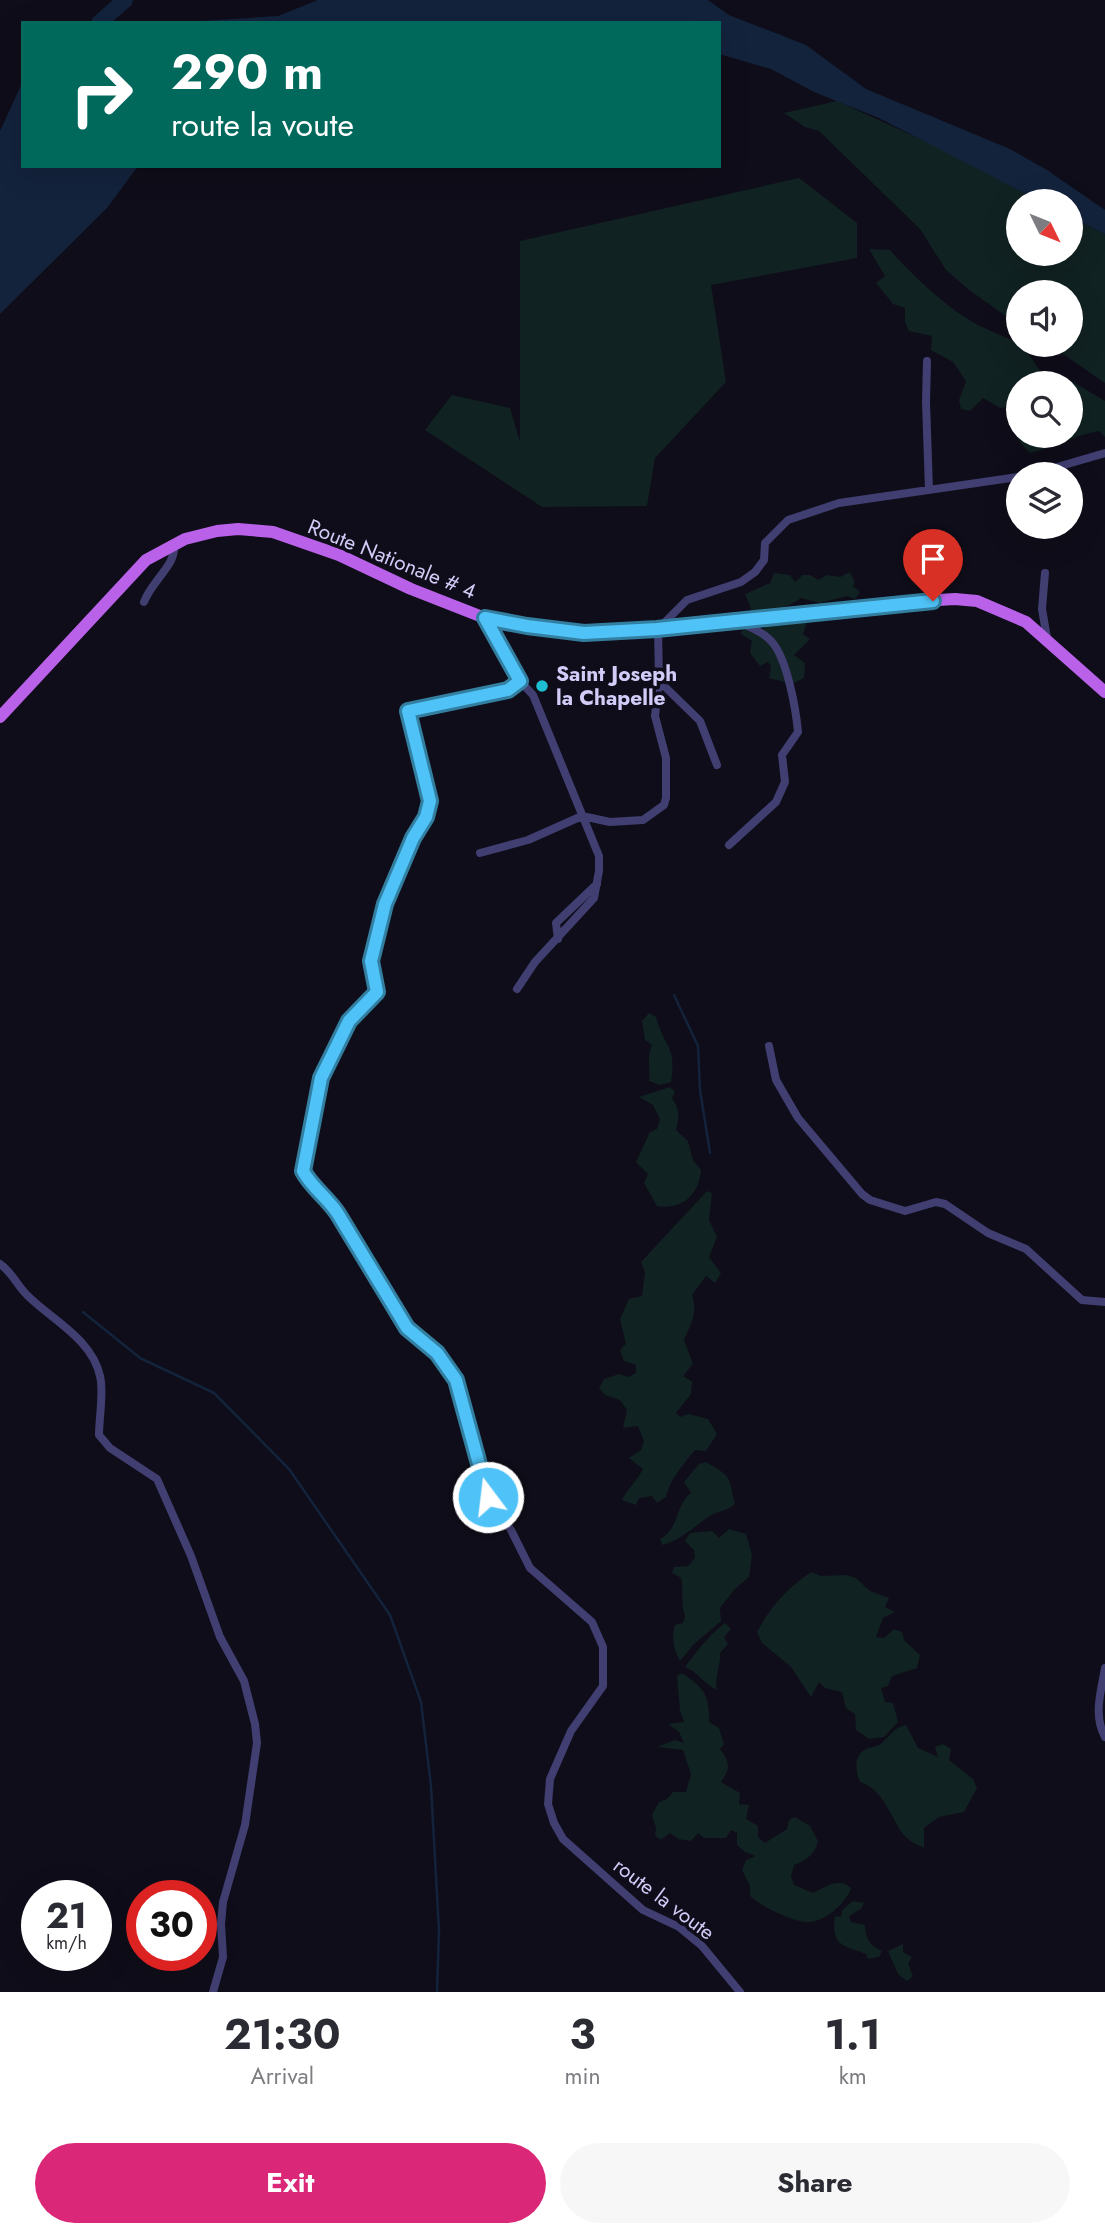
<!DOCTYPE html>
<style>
body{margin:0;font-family:Jost,sans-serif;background:#f7f7f7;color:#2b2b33;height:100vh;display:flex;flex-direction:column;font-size:26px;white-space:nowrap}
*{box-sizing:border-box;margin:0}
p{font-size:23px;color:#7c7c81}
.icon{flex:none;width:38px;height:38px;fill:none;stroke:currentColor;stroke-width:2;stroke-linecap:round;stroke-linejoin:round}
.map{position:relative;height:1992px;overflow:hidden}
.panel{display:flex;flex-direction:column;background:#fff;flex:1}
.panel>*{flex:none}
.guide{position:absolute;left:21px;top:21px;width:700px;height:147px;border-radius:0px;box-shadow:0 7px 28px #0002;background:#00695c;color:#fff;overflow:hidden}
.needle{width:46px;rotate:133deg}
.buttons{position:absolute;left:1006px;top:189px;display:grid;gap:14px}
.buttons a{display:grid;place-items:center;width:77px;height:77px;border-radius:50%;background:#fff;box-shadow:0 7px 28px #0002;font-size:35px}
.speed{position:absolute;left:21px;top:1880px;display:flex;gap:14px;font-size:35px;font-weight:700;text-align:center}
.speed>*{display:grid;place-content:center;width:91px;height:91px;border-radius:50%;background:#fff;box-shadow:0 7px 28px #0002;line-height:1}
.speed small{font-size:18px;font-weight:400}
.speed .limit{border:10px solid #d22;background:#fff;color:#111}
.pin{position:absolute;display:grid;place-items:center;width:60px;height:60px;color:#fff;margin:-72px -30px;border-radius:50% 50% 50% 0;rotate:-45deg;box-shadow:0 0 7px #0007}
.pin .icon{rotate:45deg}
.me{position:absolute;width:77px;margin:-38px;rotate:345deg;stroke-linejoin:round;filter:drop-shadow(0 0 5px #0008)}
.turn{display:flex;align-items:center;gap:24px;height:147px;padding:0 35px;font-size:32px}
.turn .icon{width:91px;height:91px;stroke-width:2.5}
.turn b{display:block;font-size:49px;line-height:60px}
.eta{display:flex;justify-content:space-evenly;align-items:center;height:119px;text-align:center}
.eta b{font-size:42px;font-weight:700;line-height:49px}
.primary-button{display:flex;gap:14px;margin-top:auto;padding:14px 35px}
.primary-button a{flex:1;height:80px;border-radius:42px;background:#db2777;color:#fff;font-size:28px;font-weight:700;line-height:80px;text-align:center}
.primary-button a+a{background:#f7f7f7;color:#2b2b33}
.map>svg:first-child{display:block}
.green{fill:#122;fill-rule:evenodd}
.water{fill:#13233c}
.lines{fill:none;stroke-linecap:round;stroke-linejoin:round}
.stream{stroke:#13233c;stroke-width:2.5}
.river{stroke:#13233c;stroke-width:16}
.street{stroke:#413e72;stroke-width:8}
.primary{stroke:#b962e9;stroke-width:12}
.route-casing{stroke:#337fa1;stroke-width:18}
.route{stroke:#4fc3f7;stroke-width:12}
.poi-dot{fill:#1ebdd2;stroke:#0f0d19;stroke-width:2.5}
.labels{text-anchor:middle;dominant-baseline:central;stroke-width:7;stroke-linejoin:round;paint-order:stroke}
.street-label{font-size:21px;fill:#d2ccf8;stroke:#0f0d19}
.poi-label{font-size:21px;font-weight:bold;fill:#d2ccf8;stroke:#0f0d19;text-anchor:start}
</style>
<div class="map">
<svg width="1105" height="1992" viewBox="0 0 1105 1992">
<rect width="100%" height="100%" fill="#0f0d19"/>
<path class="green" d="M837 101 953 154 1040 201H1018V254H1071V217L1105 234V383L1050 345H1071V292H1018V325L968 289 946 270 920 229 819 131 805 127 784 113Z
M799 178 857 223V258L711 285 726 382 655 458 647 506 542 507 425 430 452 395 510 408 520 442V241Z
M869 249 890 250C910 273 944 305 971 321 1006 341 1019 334 1041 373L1070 380 1105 401V437L1099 431C1074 435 1054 448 1030 453 1017 441 1011 428 1013 411L1010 406 1000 408 983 398 970 411 961 409 959 400 966 381 953 362 931 350 932 336 909 331 905 322V308L893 304 876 283 885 276ZM1018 383H1071V436H1018Z
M850 572 855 582 853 586 860 592 855 599 847 596 820 603 801 598C786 609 771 611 752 611L745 594 770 583 774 573 790 575 795 582 803 575H810L818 580 827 575 840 577Z
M799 618 807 622 803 634 810 639 794 655 805 663 804 678 792 684 769 678 771 666 768 662 760 666 750 653 752 641 741 634 743 625 763 630 772 620 786 619 792 622Z
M649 1013 656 1017C664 1048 677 1044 671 1082L660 1085 649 1081C651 1068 646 1058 652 1045L645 1040 642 1021Z
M670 1087 675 1092 672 1098C680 1110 679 1116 676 1130L688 1141 693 1160 701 1170C699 1195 682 1210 657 1206L644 1183 648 1174 636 1162 650 1132 657 1129 660 1119 653 1105 639 1097Z
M707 1191 712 1193 709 1220 717 1237 709 1257 721 1273 715 1283 706 1276 692 1295C698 1313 691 1324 684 1340L693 1364 683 1376 692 1382 691 1394 676 1413 680 1417 689 1414 708 1419 717 1434 706 1451 695 1450C684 1464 669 1480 666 1497L657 1503 652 1496 639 1498 636 1505 622 1500C628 1488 637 1481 643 1469L629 1458 641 1450 644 1441 638 1426 623 1428 627 1410 620 1400 605 1395 599 1388 604 1379 619 1374 629 1377 636 1373V1365L624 1361 620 1350 626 1344 620 1319 629 1299 642 1296 645 1272 641 1262Z
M706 1462C733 1478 728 1475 735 1504 727 1511 719 1511 710 1516 694 1526 682 1540 662 1545L660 1539C680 1529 675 1504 691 1493L684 1482 699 1464Z
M729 1529 746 1534 752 1555 749 1577 734 1590 720 1608 721 1621 693 1645 680 1661C674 1651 671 1637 675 1625L683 1623 685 1616C680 1603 684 1592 681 1578L672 1573 674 1567 688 1566 695 1558 694 1550 685 1541 690 1533 712 1531 719 1538Z
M811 1572 821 1576 846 1575 856 1578 870 1591 889 1598 885 1607 895 1612 883 1618 876 1637 884 1638 894 1629 902 1632 904 1640 920 1655 917 1668 892 1676 888 1686 881 1688 885 1702 893 1703 898 1722 884 1737 869 1739 856 1730 855 1714 846 1708 842 1692 825 1688 819 1682 811 1697 791 1667 762 1643 757 1632C771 1606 787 1588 811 1572Z
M725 1623 731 1629 724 1637 728 1644 720 1653C721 1667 714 1677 717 1690 704 1684 698 1672 685 1667 698 1650 708 1636 725 1623Z
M682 1673C704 1688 710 1695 709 1722L719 1728 724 1744 720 1749C730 1763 731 1768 721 1782L740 1793 739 1804 749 1805 746 1819 758 1826V1837L765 1843 787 1829 789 1820 795 1817 810 1826 818 1841C816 1853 806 1861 794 1865L791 1877 794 1885 813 1893C825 1887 839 1877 851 1888 847 1902 826 1921 810 1922 796 1924 760 1906 750 1896V1886L742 1870 746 1860 756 1856 745 1852 737 1845V1833L731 1830 726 1838H704L698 1833 691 1841 678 1839 670 1833 661 1840 655 1836 656 1828 652 1815 659 1802 667 1799 673 1792H686L691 1774 683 1750 657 1747 675 1740 684 1743 679 1732 668 1724 684 1722 680 1710 677 1676Z
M906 1725 918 1748 938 1757 935 1747 943 1744 951 1749 949 1760 973 1779 977 1788 964 1812 939 1817 924 1828V1848C920 1846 913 1843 909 1840 892 1826 887 1790 860 1782 855 1770 853 1754 868 1748 873 1747 875 1747 879 1745 890 1738 892 1728 906 1725Z
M853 1901 864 1903 861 1909 849 1916 851 1922 865 1925C865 1938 870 1946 882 1951L879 1957 868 1959 866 1954C842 1945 831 1946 835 1916L841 1917 842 1910Z
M903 1944V1952L912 1957 908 1964 913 1976 907 1981 898 1974 888 1951Z"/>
<path class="water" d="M318 0H708L729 15 806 45 866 89 1010 149 1047 170 1105 210V234L1071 217V201H1040L879 118 814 92 771 69 719 54V23H172L278 16Z
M23 81V166H138L107 208 0 314V131Z"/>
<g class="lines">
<path class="stream" d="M674 995 698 1046 700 1090 710 1153
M83 1312 140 1358 214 1393 289 1469 390 1615 421 1702 431 1786 439 1931 437 1992"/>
<path class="river" d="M99 23 125 0"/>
<path class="street" d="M927 361 926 402 929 490
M1033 474 1105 453
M1045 573 1042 609 1047 638
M144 602C152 580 177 565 174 544
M485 618 520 681 508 690 408 711 430 801 427 817 413 838 385 904 371 961 377 992 349 1021 321 1078 303 1171 309 1183 329 1200 407 1328 437 1353 456 1380 488 1497 511 1530 530 1568 592 1622 603 1647V1686L571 1731 550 1779 548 1804 554 1823 563 1839 643 1910 679 1927 702 1946 740 1992
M659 681 700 721 717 765
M729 845 776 802 785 782 782 755 798 732C796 710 787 657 771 641 762 631 749 626 737 622
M480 853 528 840 582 816 610 822 643 820 664 805 666 798V758L655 716 659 681 658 629 687 600 741 582 755 572 764 560 765 543 788 520 839 503 1018 477
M558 939 556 923 597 884
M517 989 535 962 594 898 599 871V856L533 695 520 681
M769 1046 776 1080 798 1118 862 1194 870 1200 905 1211 936 1202 945 1204 988 1233 1026 1249 1082 1300 1105 1302
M0 1264C13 1273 17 1286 28 1296 52 1320 92 1339 100 1376 104 1391 99 1419 99 1435L110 1448 157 1479 191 1556 220 1637 244 1681 255 1724 257 1743 245 1825 223 1902 221 1924 223 1957 213 1992
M1105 1668C1101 1692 1093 1715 1105 1737"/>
<path class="primary" d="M0 717 146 560 185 539 217 531 238 529 273 532 339 555 411 589 485 618 527 627 584 633 658 629 889 603 955 599 977 601 1026 622 1105 692"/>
</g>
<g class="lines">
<defs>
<path id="route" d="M488 1497 456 1380 437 1353 407 1328 338 1214C328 1198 312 1188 303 1171L321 1078 349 1021 377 992 371 961 385 904 413 838 426 817 430 801 408 711 508 690 520 681 485 618 527 626 584 633 657 629 933 601"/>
</defs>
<use href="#route" class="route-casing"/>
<use href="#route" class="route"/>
</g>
<circle class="poi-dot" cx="542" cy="686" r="7"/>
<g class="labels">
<g class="street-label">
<text transform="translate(392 559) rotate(22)">Route Nationale # 4</text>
<text transform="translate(664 1899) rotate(37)">route la voute</text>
</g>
<g class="poi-label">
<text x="556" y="674">Saint Joseph<tspan x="556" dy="24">la Chapelle</tspan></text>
</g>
</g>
</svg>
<div class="buttons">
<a><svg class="needle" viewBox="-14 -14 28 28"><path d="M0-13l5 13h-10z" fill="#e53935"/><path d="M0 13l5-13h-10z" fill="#7c7c81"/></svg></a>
<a><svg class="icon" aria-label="sound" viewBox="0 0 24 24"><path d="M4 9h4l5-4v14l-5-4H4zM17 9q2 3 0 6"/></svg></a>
<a><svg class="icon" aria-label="search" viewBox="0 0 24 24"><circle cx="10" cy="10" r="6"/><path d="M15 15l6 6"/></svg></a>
<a><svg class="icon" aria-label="layers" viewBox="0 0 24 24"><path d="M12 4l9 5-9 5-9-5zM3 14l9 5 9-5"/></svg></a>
</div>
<div class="speed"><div>21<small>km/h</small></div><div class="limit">30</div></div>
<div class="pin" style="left:933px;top:601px;background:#d93025"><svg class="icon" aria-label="arrive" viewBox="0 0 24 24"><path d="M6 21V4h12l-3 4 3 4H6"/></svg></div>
<svg class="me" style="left:488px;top:1497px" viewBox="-20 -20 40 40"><circle r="17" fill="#4fc3f7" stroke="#fff" stroke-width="3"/><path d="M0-11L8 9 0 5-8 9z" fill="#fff"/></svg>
<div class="guide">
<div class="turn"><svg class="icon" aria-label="right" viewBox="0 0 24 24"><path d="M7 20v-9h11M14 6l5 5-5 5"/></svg><div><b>290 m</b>route la voute</div></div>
</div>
</div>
<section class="panel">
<div class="eta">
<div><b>21:30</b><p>Arrival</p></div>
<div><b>3</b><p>min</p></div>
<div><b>1.1</b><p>km</p></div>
</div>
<div class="primary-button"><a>Exit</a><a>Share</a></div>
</section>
